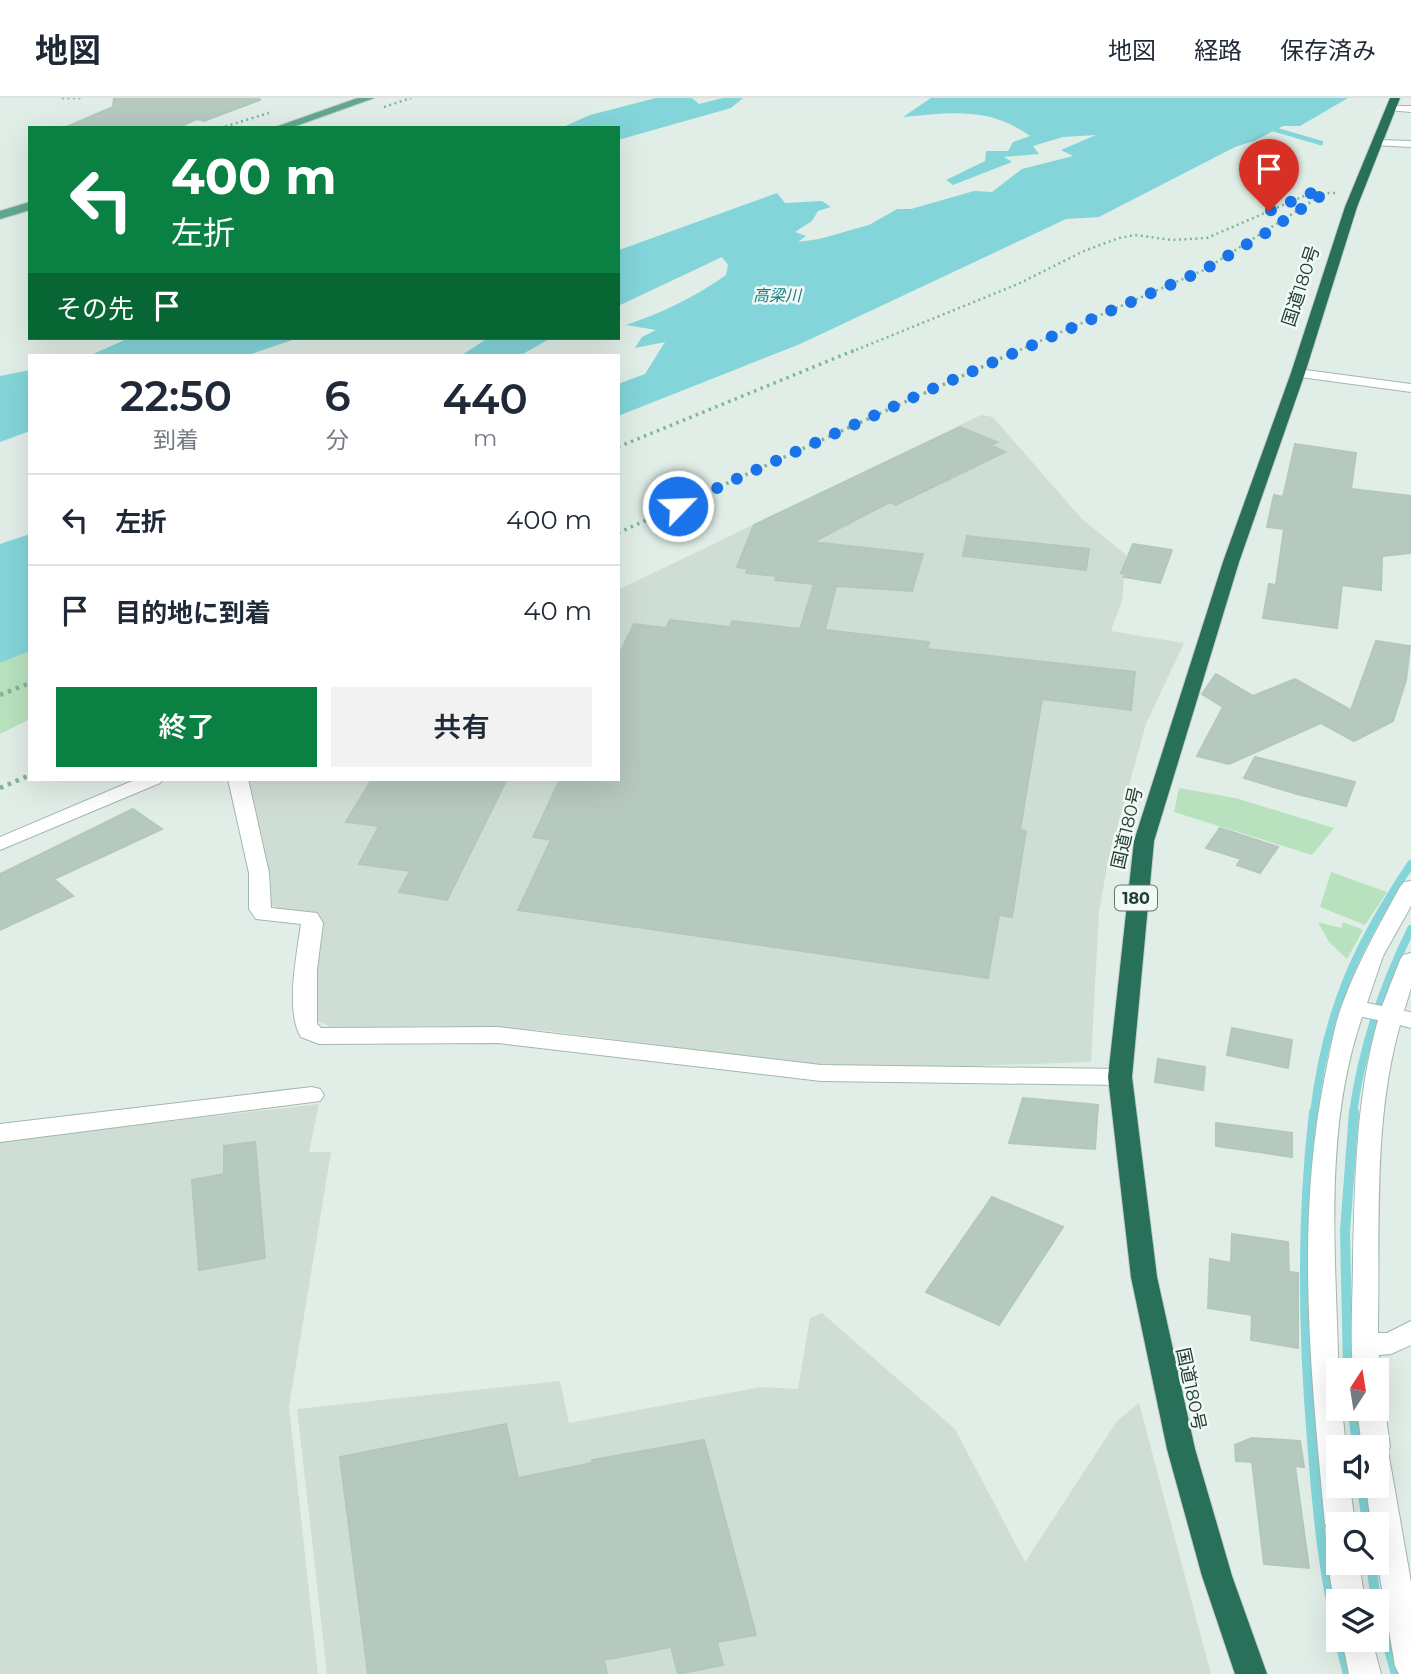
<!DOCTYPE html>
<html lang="ja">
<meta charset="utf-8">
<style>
body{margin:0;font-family:Montserrat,"Noto Sans JP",sans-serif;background:#f2f2f3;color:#1f2937;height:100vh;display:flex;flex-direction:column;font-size:26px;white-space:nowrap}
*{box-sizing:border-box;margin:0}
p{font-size:23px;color:#747a83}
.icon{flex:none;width:38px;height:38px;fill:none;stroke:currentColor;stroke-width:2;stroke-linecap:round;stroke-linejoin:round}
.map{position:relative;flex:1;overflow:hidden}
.details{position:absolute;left:28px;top:256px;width:592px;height:427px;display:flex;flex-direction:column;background:#fff;border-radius:0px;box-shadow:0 7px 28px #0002}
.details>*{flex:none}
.banner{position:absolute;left:28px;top:28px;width:592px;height:214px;border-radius:0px;box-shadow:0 7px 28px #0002;background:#0b8043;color:#fff;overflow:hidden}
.needle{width:46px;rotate:12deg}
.tools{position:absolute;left:1326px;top:1260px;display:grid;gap:14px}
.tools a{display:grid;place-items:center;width:63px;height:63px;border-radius:0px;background:#fff;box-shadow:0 7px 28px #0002;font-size:35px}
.pin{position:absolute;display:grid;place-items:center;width:60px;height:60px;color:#fff;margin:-72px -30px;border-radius:50% 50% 50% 0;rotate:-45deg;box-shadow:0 0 7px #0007}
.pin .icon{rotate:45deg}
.me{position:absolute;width:77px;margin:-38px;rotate:66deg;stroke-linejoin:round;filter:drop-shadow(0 0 5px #0008)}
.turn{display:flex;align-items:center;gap:24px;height:147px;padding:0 28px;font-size:32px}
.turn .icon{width:91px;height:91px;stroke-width:2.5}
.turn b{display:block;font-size:49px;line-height:60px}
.then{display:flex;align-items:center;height:66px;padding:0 28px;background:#0003;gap:14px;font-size:26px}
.eta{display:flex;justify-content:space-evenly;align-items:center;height:119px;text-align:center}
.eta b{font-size:42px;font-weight:600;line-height:49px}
.primary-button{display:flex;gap:14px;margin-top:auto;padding:14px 28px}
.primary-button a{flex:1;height:80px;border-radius:0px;background:#0b8043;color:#fff;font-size:28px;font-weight:600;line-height:80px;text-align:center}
.primary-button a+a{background:#f2f2f3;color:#1f2937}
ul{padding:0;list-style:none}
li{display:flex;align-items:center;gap:21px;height:91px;padding:0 28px;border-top:2px solid #e0e1e3}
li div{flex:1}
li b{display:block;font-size:26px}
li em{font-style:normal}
header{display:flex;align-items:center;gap:42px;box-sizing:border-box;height:98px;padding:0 35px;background:#fff;border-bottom:2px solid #e0e1e3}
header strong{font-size:33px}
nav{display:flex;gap:38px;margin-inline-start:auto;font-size:24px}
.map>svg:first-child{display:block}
.built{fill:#cfded5}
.green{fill:#b8e1be}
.water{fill:#83d5d9}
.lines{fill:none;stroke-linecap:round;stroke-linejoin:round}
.stream-far2{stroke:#83d5d9;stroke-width:4.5}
.stream-far1{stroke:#83d5d9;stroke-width:8}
.stream{stroke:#83d5d9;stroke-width:10}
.building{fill:#b6c9bf;stroke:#b3c8bd;stroke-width:2}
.minor-casing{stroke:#a3b7ae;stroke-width:2}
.major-casing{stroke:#c0cac6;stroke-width:2}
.highway-casing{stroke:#c0cac6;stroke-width:2}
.path-far2{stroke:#7eb59d;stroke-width:2.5;stroke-dasharray:2 3.5;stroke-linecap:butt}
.path-far1{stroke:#7eb59d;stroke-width:3.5;stroke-dasharray:2.5 4.5;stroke-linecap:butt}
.path{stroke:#7eb59d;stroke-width:4.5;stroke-dasharray:3.5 5;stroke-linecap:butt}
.minor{fill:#fff;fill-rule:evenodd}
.major{fill:#61a88e;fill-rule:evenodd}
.highway{fill:#287059;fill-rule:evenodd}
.route{stroke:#1a73e8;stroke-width:12;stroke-dasharray:0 21.6}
.labels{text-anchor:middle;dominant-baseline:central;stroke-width:5;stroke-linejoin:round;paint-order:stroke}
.far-water-label{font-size:16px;font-style:italic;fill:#127e84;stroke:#f2f9f5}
.shield{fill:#f2f9f5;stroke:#5e786e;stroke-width:2}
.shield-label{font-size:16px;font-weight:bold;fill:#1f4134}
.street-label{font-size:18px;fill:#1f4134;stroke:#f2f9f5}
</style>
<header>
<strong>地図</strong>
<nav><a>地図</a><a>経路</a><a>保存済み</a></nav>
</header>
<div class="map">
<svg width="1411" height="1576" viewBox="0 0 1411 1576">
<rect width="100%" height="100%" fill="#e1eee7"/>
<path class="built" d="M981 317 993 319 1081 420 1126 457 1122 503 1111 533 1184 545 1146 626 1108 763 1099 814 1091 964 968 968V973L849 971 540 932 429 928 333 930 316 922V878L321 821 315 815 280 812 271 807V792L247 681H618V492Z
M319 1006 309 1054H331L289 1309 318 1576H0V1043Z
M822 1215 955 1331 1025 1464 1117 1323 1139 1305 1211 1576H327L297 1311 560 1283 569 1325 761 1289 798 1291 810 1220Z"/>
<path class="green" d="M30 553V621L0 636V565Z
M1179 690 1235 700 1334 730 1312 757 1174 714Z
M1331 774 1387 794 1365 827 1320 809Z
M1318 824 1341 830 1343 824 1363 832 1347 861 1329 844Z"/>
<path class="water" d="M656 0H692L699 6 723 0H743L731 10 618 42V30H561L590 17Z
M931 0H1348L1300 28H1283L1254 43 1235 49 1099 119 1066 121 800 246 618 318V286L645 276 665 244 635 250 642 239 656 232 626 227C662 215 695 199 726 177L728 167 722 159 618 208 619 152 777 95 785 105 822 103 831 109 818 113 812 123 795 134 806 138 798 144 819 141 869 127 897 111H911L974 93 992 94 1022 71 1073 58 1061 52 1096 37 1063 39 1033 48 1039 56 1004 59 1012 64 953 87 946 82 985 63 986 53H1008L1013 44 1030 38C988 8 950 15 903 19Z
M129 240H298L248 257H91Z
M488 240H551L521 257H462Z
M30 272V333L0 344V278Z
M30 436V553L0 565V446Z"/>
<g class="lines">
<path class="stream-far2" d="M1266 29 1321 45"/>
<path class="stream-far1" d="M1314 1015C1326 915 1355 849 1411 766
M1353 1015C1362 950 1382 890 1411 831"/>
<path class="stream" d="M1314 1014C1301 1123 1303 1232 1312 1342 1317 1409 1323 1475 1339 1541
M1348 1272 1345 1133 1354 1014
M1353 1311 1357 1349
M1362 1388 1367 1426
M1371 1465 1376 1503
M1377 1510 1396 1576
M1339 1542 1348 1576"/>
</g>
<path class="building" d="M114 0H259L260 2 204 23 197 21 177 30H64L113 9Z
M960 329 997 344 991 347 1005 354 896 407 890 404 813 444 923 456 912 493 836 488 825 532 929 544 927 551 1135 574 1131 612 1042 601 1020 732 1026 733 1012 819 999 817 988 880 518 812 551 742 533 739 559 684 563 681H618V559L634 526 666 530 670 522 730 529 732 523 800 531 814 486 775 482 776 478 746 475 748 471 737 469 754 427Z
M1295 346 1356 355 1351 391 1411 398V455L1382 458 1381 492 1342 487 1337 530 1263 520 1269 486 1276 487 1284 431 1267 429 1274 397 1283 399Z
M967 438 1089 451 1086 472 963 458Z
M1133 446 1172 452 1160 485 1124 479 1125 476 1121 475Z
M1376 543 1410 548 1406 582 1393 623 1354 643 1321 625 1229 666 1197 658 1223 609 1202 596 1216 576 1253 598 1295 581 1351 612Z
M1255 659 1355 684 1346 708 1297 696 1244 680Z
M372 681H507L447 802 399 794 410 773 359 766 379 728 346 724Z
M133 711 162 731 54 781 73 798 0 832V776Z
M1220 730 1278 749 1260 775 1237 767 1241 761 1206 750Z
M1232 930 1292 942 1288 970 1227 957Z
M1158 961 1205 969 1203 992 1155 984Z
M1023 1000 1098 1007 1095 1051 1009 1045Z
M1216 1025 1292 1035V1059L1216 1048Z
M255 1044 265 1160 199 1172 192 1082 224 1076V1048Z
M992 1099 1063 1129 999 1227 926 1194Z
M1232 1136 1288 1144 1289 1174 1298 1175V1250L1251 1242 1252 1217 1208 1210 1210 1161 1231 1165Z
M506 1326 518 1380 592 1365V1362L704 1342 756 1537 717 1544 723 1567 678 1576 671 1549 604 1562 607 1576H368L340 1359Z
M1252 1340 1300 1343 1304 1369 1295 1368 1309 1470 1264 1466 1252 1364 1236 1363 1235 1347Z"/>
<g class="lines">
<defs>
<path id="minor" d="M1388 8H1411V14L1388 12Z
M1378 42 1411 43V49L1374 47V43Z
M1298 271 1411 286V294L1293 278 1291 275Z
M137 681H163L160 685 0 752V739Z
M228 681H248L269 775 271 810 317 815 323 825 317 872V926L321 930 498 929 821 967 1120 971 1128 973 1132 979 1128 985 1120 987 821 983 498 945 319 946 301 939C285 914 297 855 301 826L256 821 249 811V775Z
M1411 783V808L1383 858 1367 905 1382 908 1400 862 1403 857 1411 855V890L1404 913 1411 914V930L1400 927C1373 1022 1380 1126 1378 1224V1235H1387L1411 1223V1247L1391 1256 1379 1257 1381 1272 1377 1279V1272H1353C1350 1235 1353 1197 1353 1160 1355 1081 1356 999 1378 922L1362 919C1319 1044 1339 1182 1339 1311H1342L1346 1349H1339V1388H1350L1355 1426H1339V1438L1330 1435 1325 1426C1311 1278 1295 1125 1325 978 1330 955 1334 928 1342 907 1357 866 1379 827 1400 789L1404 784Z
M312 989 320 991 324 997 320 1003 0 1044V1026Z
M1377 1302 1385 1311 1390 1349 1388 1353 1411 1484V1576H1399L1395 1568 1377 1462V1426H1371L1366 1388H1377V1349H1362L1357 1311H1377Z
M1339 1454V1465H1359L1365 1503H1339V1511C1332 1496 1326 1471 1333 1456Z
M1342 1542H1372L1381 1576H1349Z"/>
<path id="major" d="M358 0H374L290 30H273Z
M30 104V112L0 121V113Z"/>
<path id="highway" d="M1390 0H1400L1357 109 1305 275 1239 464 1154 743 1132 979 1157 1179 1195 1351 1232 1478 1267 1576H1235L1202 1478 1167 1351 1131 1179 1108 979 1134 743 1223 464 1291 275 1345 109Z"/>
</defs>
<use href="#minor" class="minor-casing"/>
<use href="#major" class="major-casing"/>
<use href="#highway" class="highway-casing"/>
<path class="path-far2" d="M62 0H82
M384 9 411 0
M220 30 269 15
M851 254 1018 186 1084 153 1119 140 1135 137 1172 142 1207 140 1311 95H1324
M1015 254 1204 172 1325 95H1338"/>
<path class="path-far1" d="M618 349 855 252
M618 435 1019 252"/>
<path class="path" d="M0 597 30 585
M0 690 30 677"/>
<use href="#minor" class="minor"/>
<use href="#major" class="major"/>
<use href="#highway" class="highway"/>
</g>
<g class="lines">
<path class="route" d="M678 408 925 294 1204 172 1264 136 1325 95H1311L1269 113"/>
</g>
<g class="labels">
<g class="far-water-label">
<text x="777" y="197">高梁川</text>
</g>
<rect class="shield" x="1115" y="787.5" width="42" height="25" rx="5"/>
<g class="shield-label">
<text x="1136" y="800">180</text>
</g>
<g class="street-label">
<text transform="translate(1301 188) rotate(-72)">国道180号</text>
<text transform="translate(1127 730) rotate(-77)">国道180号</text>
<text transform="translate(1191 1291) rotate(78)">国道180号</text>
</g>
</g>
</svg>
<div class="tools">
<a><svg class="needle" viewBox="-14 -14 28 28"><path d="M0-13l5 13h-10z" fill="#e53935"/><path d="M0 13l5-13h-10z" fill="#747a83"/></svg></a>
<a><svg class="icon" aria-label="sound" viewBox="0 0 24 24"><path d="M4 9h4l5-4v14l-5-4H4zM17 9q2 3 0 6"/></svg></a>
<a><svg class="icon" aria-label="search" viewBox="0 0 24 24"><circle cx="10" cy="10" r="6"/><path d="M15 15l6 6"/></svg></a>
<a><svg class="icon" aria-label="layers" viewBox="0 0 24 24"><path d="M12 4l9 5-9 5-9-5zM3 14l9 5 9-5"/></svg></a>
</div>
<div class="pin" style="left:1269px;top:113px;background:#d93025"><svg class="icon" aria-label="arrive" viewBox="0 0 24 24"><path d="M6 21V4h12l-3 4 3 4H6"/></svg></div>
<svg class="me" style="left:678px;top:408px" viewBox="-20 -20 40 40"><circle r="17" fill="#1a73e8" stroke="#fff" stroke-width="3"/><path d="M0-11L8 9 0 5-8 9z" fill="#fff"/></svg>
<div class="banner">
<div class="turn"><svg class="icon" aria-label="left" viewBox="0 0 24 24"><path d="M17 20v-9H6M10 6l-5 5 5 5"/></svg><div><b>400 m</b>左折</div></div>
<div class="then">その先<svg class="icon" aria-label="arrive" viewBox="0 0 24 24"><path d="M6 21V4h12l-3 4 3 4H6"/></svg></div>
</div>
<section class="details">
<div class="eta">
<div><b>22:50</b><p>到着</p></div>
<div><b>6</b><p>分</p></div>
<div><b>440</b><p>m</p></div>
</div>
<ul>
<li><svg class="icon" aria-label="left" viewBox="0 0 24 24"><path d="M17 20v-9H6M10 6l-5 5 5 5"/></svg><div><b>左折</b></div><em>400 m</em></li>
<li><svg class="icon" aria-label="arrive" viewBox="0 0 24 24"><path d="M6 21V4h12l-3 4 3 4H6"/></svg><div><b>目的地に到着</b></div><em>40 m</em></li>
</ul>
<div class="primary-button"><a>終了</a><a>共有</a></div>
</section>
</div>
